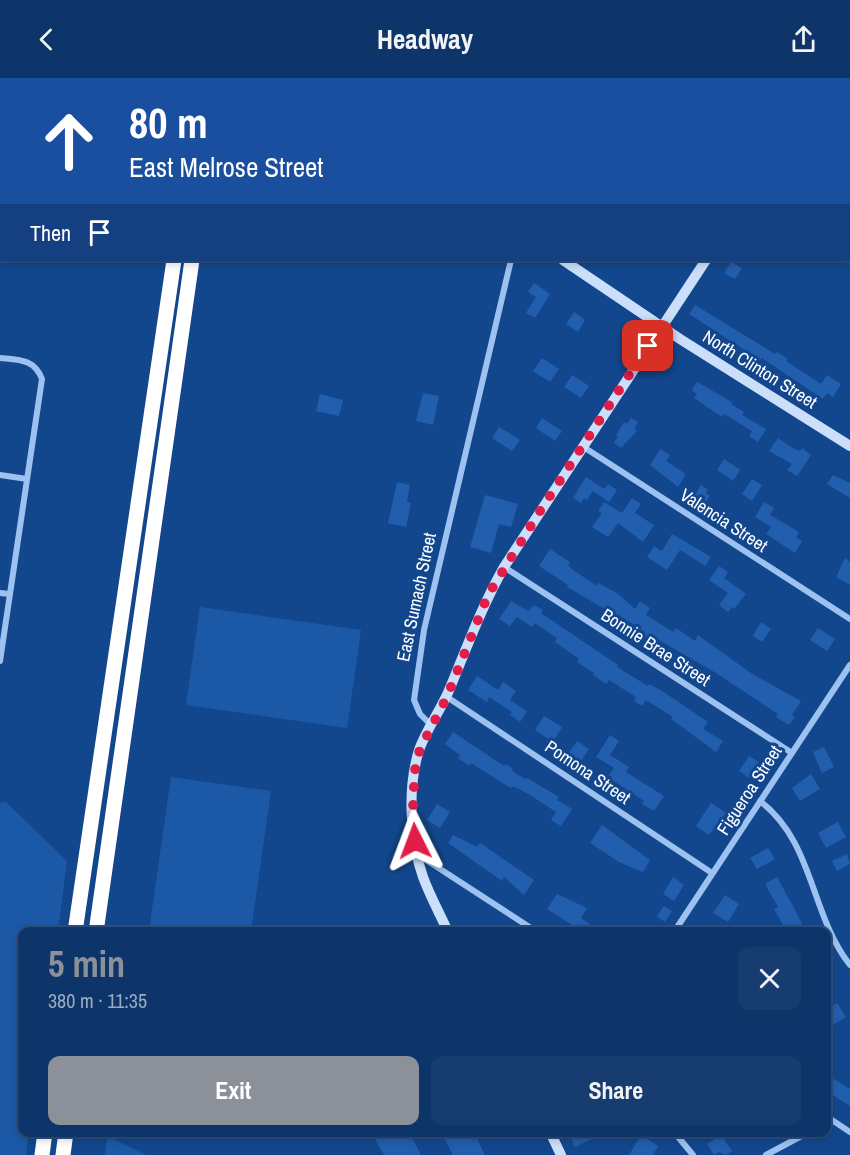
<!DOCTYPE html>
<meta charset="utf-8">
<style>
body{margin:0;font-family:"Archivo Narrow",sans-serif;background:#173d70;color:#f1f3f6;height:100vh;display:flex;flex-direction:column;font-size:22px;white-space:nowrap}
*{box-sizing:border-box;margin:0}
p{font-size:20px;color:#9babc1}
.icon{flex:none;width:33px;height:33px;fill:none;stroke:currentColor;stroke-width:2;stroke-linecap:round;stroke-linejoin:round}
.map{position:relative;flex:1;overflow:hidden}
.details{position:absolute;left:18px;top:849px;width:813px;height:210px;display:flex;flex-direction:column;background:#0e356a;border-radius:12px;box-shadow:0 3px 9px #0003,0 0 0 2px #2e507e}
.details>*{flex:none}
.guide{position:absolute;left:0px;top:0px;width:850px;height:183px;box-shadow:0 3px 9px #0003,0 0 0 2px #2e507e;background:#1a4fa0;color:#fff;overflow:hidden}
.pin{position:absolute;display:grid;place-items:center;width:51px;height:51px;color:#fff;margin:-26px;border-radius:12px;box-shadow:0 3px 9px #0006}
.me{position:absolute;width:66px;margin:-33px;rotate:357deg;stroke-linejoin:round;filter:drop-shadow(0 0 4px #0008)}
.turn{display:flex;align-items:center;gap:21px;height:126px;padding:0 30px;font-size:27px}
.turn .icon{width:78px;height:78px;stroke-width:2.5}
.turn b{display:block;font-size:42px;line-height:51px}
.then{display:flex;align-items:center;height:57px;padding:0 30px;background:#0003;gap:12px;font-size:22px}
.round{display:grid;place-items:center;flex:none;width:63px;height:63px;border-radius:12px;background:#173d70}
.head{display:flex;align-items:center;justify-content:space-between;height:102px;padding:0 30px}
h1{font-size:36px;font-weight:800;line-height:45px;color:#8c9099}
.cta{display:flex;gap:12px;margin-top:auto;padding:12px 30px}
.cta a{flex:1;height:69px;border-radius:12px;background:#8c9099;color:#fff;font-size:24px;font-weight:800;line-height:69px;text-align:center}
.cta a+a{background:#173d70;color:#f1f3f6}
header{display:flex;justify-content:space-between;align-items:center;height:78px;padding:0 30px;background:#0e356a;font-size:27px;font-weight:800}
.map>svg:first-child{display:block}
.green{fill:#1b59a7}
.building{fill:#215ead}
.lines{fill:none;stroke-linecap:round;stroke-linejoin:round}
.street{stroke:#9dc2f1;stroke-width:6}
.secondary{stroke:#cbdffb;stroke-width:10}
.highway{stroke:#fff;stroke-width:15}
.route{stroke:#e11d48;stroke-width:10;stroke-dasharray:0 18}
.labels{text-anchor:middle;dominant-baseline:central;stroke-width:6;stroke-linejoin:round;paint-order:stroke}
.street-label{font-size:18px;fill:#fff;stroke:#13478d}
</style>
<header><svg class="icon" aria-label="back" viewBox="0 0 24 24"><path d="M15 5l-7 7 7 7"/></svg>Headway<svg class="icon" aria-label="share" viewBox="0 0 24 24"><path d="M12 15V3M7 8l5-5 5 5M5 13v7h14v-7"/></svg></header>
<div class="map">
<svg width="850" height="1077" viewBox="0 0 850 1077">
<rect width="100%" height="100%" fill="#13478d"/>
<path class="green" d="M200 529 361 552 347 650 186 627Z
M171 699 271 713 251 853H149Z
M6 724 67 783 58 853 22 854V1054L29 1055 26 1077H0V725Z
M107 1058 144 1076 147 1077H105Z"/>
<path class="building" d="M731 184 742 190 735 201 724 195Z
M534 205 550 216 535 240 526 235 536 219 528 214Z
M695 227 775 276 777 274 788 281 786 283 821 306 827 297 841 306 833 319 827 315 823 321 762 280 760 282 689 236Z
M574 234 585 242 578 254 566 246Z
M542 280 559 291 550 304 533 293Z
M572 297 589 308 581 320 564 309Z
M697 304 732 324 731 326 744 334 742 337 766 351 758 364 749 358 752 353 724 336 722 339 694 320 697 316 692 312Z
M423 315 439 318 433 347 416 343Z
M320 316 343 322 339 338 316 333Z
M542 340 562 353 555 363 536 350Z
M631 340 638 344 634 351 637 353 621 370 614 365 618 358 616 357 624 344 627 346Z
M499 349 520 362 512 373 492 360Z
M778 360 794 371 800 373 802 370 811 377 797 398 787 392 792 386 769 373Z
M660 371 670 377 666 383 686 396 678 409 650 387Z
M724 381 740 392 733 403 717 392Z
M833 397 850 405V420L827 406Z
M586 399 604 411 608 406 617 412 609 424 593 413 587 422 584 420 581 425 573 420Z
M752 401 762 407 752 423 742 416Z
M397 404 410 407 407 424 411 425 406 449 388 445Z
M701 407 708 412 706 415 710 418 706 424 693 420Z
M485 417 518 426 511 449 499 446 491 475 470 469Z
M632 420 641 426 635 435 654 447 643 464 618 445 608 459 592 449 602 435 598 433 604 424 622 435Z
M764 424 774 430 770 437 799 454 796 459 802 463 795 475 766 456 771 449 755 439Z
M672 456 711 479 705 488 680 472 667 492 647 479 654 468 662 473Z
M550 471 570 484 568 487 573 492 597 508 598 505 617 515 635 531 640 523 650 530 646 537 673 554 676 550 695 563 698 557 752 596 801 623 792 637 795 639 789 647 776 639 778 636 716 595 659 562 656 567 643 558 645 554 619 537 617 538 567 509 568 507 539 488Z
M845 480 850 484V507L836 499Z
M719 488 728 494 724 500 746 516 734 531 732 529 728 534 719 527 728 515 709 502Z
M511 523 528 533 534 527 543 532 541 535 618 587 617 589 648 608 649 606 662 613 708 644 703 651 723 663 716 674 671 641 673 639 646 622 642 628 634 623 636 619 609 602 606 606 593 597 594 595 577 584 579 581 555 564 557 560 535 545 532 549 517 539 510 548 499 541Z
M761 544 771 551 762 564 753 558Z
M818 550 835 561 827 573 810 562Z
M477 598 498 612 503 604 516 613 510 622 527 633 520 644 510 637 512 634 489 619 487 624 468 612Z
M544 638 562 649 553 664 535 652Z
M453 654 504 688 506 686 513 691 512 693 525 701 527 700 559 719 557 722 572 731 561 748 551 742 556 734 530 717 513 708 511 710 471 685 470 688 458 680 460 677 445 666Z
M610 657 619 663 610 677 629 689 626 694 664 718 654 733 642 726 644 723 611 701 612 699 609 697 614 690 596 679Z
M577 663 589 671 581 683 569 675Z
M824 669 834 689 822 695 813 674Z
M749 678 759 684 749 700 739 693Z
M811 696 820 711 800 723 792 710Z
M711 725 726 735 709 757 696 748Z
M437 726 450 734 440 750 427 742Z
M838 744 846 759 826 770 818 755Z
M602 747 650 782 643 794 619 784 590 765Z
M453 757 477 769 480 765 534 802 524 817 504 799 502 803 448 765Z
M768 770 775 781 757 791 750 780Z
M847 776 850 786 837 793 832 783Z
M673 799 684 807 674 823 663 816Z
M777 799 794 830 806 854H787L774 831 778 829 765 806Z
M557 816 587 830 581 840 601 854H586L576 847 575 849 547 831Z
M725 817 739 826 728 844 713 835Z
M664 828 672 833 665 844 657 838Z
M837 925 846 939 831 948 826 940V932Z
M826 996 850 1011V1028L826 1013Z
M382 1054H409L421 1077H384L374 1059Z
M441 1054H474L485 1077H453Z
M577 1054H589L592 1061 575 1069 570 1058Z
M641 1057 658 1068 653 1077H629Z
M721 1057 732 1073 726 1077 719 1074 714 1077 707 1066Z"/>
<g class="lines">
<path class="street" d="M843 0 844 2
M543 2V0
M849 13 850 16
M0 280C20 282 34 281 42 301L0 583
M582 368 850 541
M0 397 27 401
M504 489 792 675
M0 515 10 516
M447 619 712 795
M431 647 420 636 414 622 424 552 511 182
M760 723C814 764 810 836 850 887
M417 776 537 854
M674 854 850 587
M826 1038 850 1054
M674 1054 693 1077
M766 1077 809 1054"/>
<path class="secondary" d="M285 0 287 2
M824 2 825 0
M563 182 680 261 850 368
M448 854C440 836 430 818 423 799 410 762 407 711 419 672 427 650 441 632 450 610 467 569 482 528 504 489L706 182
M550 1054 561 1077"/>
<path class="highway" d="M200 2V0
M218 2V0
M75 854 174 182
M96 854 192 182
M42 1077 45 1054
M63 1077 66 1054"/>
</g>
<g class="lines">
<path class="route" d="M415 763 413 724 415 692 420 671 447 619 488 517 542 430 648 268"/>
</g>
<g class="labels">
<g class="street-label">
<text transform="translate(760 291) rotate(32)">North Clinton Street</text>
<text transform="translate(724 442) rotate(33)">Valencia Street</text>
<text transform="translate(416 519) rotate(-78)">East Sumach Street</text>
<text transform="translate(656 569) rotate(33)">Bonnie Brae Street</text>
<text transform="translate(588 694) rotate(34)">Pomona Street</text>
<text transform="translate(749 712) rotate(-57)">Figueroa Street</text>
</g>
</g>
</svg>
<div class="pin" style="left:648px;top:268px;background:#d93025"><svg class="icon" aria-label="arrive" viewBox="0 0 24 24"><path d="M6 21V4h12l-3 4 3 4H6"/></svg></div>
<svg class="me" style="left:415px;top:763px" viewBox="-20 -20 40 40"><path d="M0-17L14 15 0 8-14 15z" fill="#e11d48" stroke="#fff" stroke-width="4"/></svg>
<div class="guide">
<div class="turn"><svg class="icon" aria-label="ahead" viewBox="0 0 24 24"><path d="M12 20V5M6 11l6-6 6 6"/></svg><div><b>80 m</b>East Melrose Street</div></div>
<div class="then">Then<svg class="icon" aria-label="arrive" viewBox="0 0 24 24"><path d="M6 21V4h12l-3 4 3 4H6"/></svg></div>
</div>
<section class="details">
<div class="head"><div><h1>5 min</h1><p>380 m · 11:35</p></div><a class="round"><svg class="icon" aria-label="close" viewBox="0 0 24 24"><path d="M6 6l12 12M18 6L6 18"/></svg></a></div>
<div class="cta"><a>Exit</a><a>Share</a></div>
</section>
</div>
